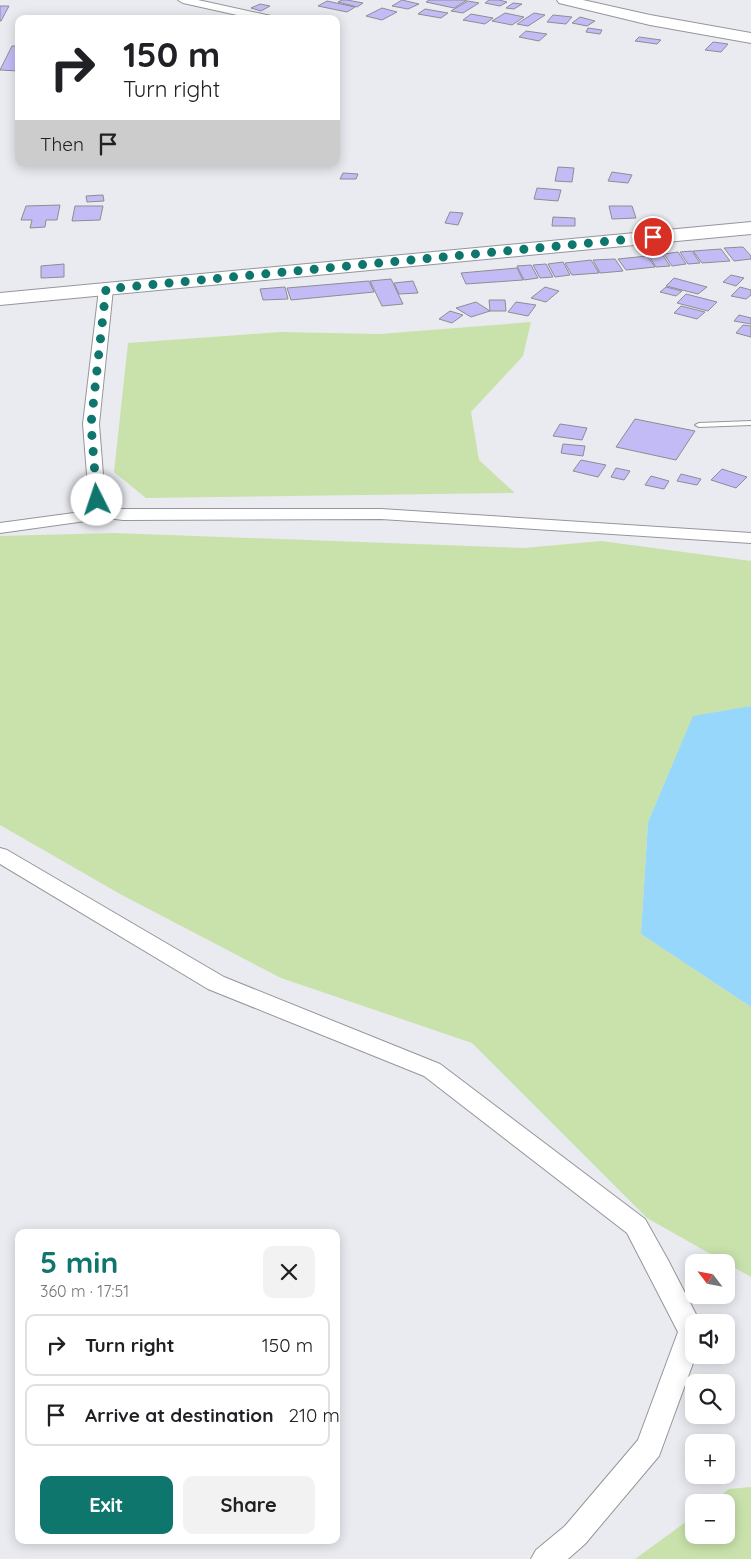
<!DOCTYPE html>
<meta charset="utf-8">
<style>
body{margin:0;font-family:Quicksand,sans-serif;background:#f2f2f2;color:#202124;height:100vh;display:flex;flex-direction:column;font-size:19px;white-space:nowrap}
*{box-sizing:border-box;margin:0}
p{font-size:16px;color:#757577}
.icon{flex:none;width:28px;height:28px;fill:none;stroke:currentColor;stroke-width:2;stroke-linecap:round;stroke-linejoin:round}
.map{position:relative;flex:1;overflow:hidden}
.panel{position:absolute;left:15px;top:1229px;width:325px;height:315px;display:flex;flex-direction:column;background:#fff;border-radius:10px;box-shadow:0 2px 12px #0003}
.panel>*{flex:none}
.banner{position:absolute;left:15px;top:15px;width:325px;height:152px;border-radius:10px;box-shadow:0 2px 12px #0003;background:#fff;color:#202124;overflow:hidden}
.needle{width:32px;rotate:302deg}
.tools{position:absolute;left:685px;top:1254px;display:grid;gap:10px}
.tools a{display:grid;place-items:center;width:50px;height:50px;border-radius:10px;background:#fff;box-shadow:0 2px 12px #0003;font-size:25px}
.pin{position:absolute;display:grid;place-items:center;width:42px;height:42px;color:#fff;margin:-21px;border:2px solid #fff;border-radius:50%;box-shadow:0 1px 5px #0007}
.me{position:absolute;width:55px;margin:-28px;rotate:356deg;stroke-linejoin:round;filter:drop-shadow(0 0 4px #0008)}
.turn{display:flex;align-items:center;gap:18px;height:105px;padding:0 25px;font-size:22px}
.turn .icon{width:65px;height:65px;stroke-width:2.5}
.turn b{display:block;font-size:35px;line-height:42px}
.then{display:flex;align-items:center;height:48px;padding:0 25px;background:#0003;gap:10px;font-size:19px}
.round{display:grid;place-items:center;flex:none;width:52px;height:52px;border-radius:10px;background:#f2f2f2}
.head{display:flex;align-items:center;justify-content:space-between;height:85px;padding:0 25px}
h1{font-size:30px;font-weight:700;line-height:38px;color:#0f766e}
.action{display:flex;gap:10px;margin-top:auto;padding:10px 25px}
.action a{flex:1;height:58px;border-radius:10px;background:#0f766e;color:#fff;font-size:20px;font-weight:700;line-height:58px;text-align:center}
.action a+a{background:#f2f2f2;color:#202124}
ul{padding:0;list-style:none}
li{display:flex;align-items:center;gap:15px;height:62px;margin:0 10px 8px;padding:0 15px;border:2px solid #e0e0e0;border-radius:10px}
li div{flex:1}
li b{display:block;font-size:19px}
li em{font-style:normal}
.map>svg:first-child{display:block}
.green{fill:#c9e2ab}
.water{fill:#97d7fb}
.building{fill:#c3bbf6;stroke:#8d8d91}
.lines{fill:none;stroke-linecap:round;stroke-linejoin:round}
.lane-casing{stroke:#94969a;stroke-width:2}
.street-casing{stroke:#94969a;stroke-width:2}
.secondary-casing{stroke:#94969a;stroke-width:2}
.primary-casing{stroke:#94969a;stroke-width:2}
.lane{fill:#fff;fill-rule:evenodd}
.street{fill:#fff;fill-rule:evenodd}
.secondary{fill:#fff;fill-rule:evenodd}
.primary{fill:#fff;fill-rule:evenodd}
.route{stroke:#0f766e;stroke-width:9;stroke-dasharray:0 16.2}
</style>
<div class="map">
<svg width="751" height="1559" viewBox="0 0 751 1559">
<rect width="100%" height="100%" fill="#e9ebf0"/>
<path class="green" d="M531 322 523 356 471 412 479 460 515 493 146 498 114 472 128 343 280 332 380 334Z
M114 533 524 548 601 541 751 561V706L693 717 648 822 641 934 751 1007V1277L647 1218 472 1043 281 978 120 894 0 825V536Z
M751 1487V1559H635L694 1516V1535H726V1502H712L729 1489Z"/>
<path class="water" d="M751 706V1007L641 934 648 822 693 716Z"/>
<path class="building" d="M342 0H347L363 3 357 7 338 2Z
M402 0 419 4 408 9 392 6Z
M429 0H467L454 8 426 2Z
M489 0H499L507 2 500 6 485 3Z
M327 1 355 7 347 12 318 6Z
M468 1 479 3 463 13 451 11Z
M513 3 522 4 514 9 506 8Z
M260 4 270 6 261 11 251 8Z
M0 6H9L1 21H0Z
M382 8 397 12 382 20 366 16Z
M425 9 448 13 441 18 418 14Z
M505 13 524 17 512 25 492 21Z
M534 13 545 15 528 26 517 24Z
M471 14 493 18 485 24 463 20Z
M553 15 572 17 566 24 547 22Z
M580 17 595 21 587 26 572 23Z
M588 28 602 30 600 34 586 32Z
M526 31 547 34 539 41 519 37Z
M639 37 661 40 657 44 635 41Z
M713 42 728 44 721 52 705 50Z
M12 46H19V71L0 70Z
M558 167 574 168 572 182 555 181Z
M612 172 632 175 628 183 608 181Z
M343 173 358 174 356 179H340Z
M537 188 561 190 558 201 534 199Z
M103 195 104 201 87 202 86 196Z
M60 205 57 220H46L45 227 30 228 32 220H21L26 206Z
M75 206H103L100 220 72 221Z
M609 206H632L636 218 612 219Z
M450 212 463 213 458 225 445 223Z
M553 217 575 218V226H552Z
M743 247 751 256V259L734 261 724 248Z
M721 249 730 261 702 263 693 251Z
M692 251 700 263 688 264 680 252Z
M678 252 686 264 672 266 664 254Z
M662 254 670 266 656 267 649 256Z
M647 256 655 267 626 270 618 259Z
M615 259 623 271 600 273 593 260Z
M591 260 599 273 572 275 565 263Z
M563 262 570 275 555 277 548 264Z
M64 264V277L41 278V266Z
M546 264 553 277 540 278 533 265Z
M531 265 538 278 524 280 517 266Z
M517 268 523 280 466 284 461 273Z
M731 275 744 278 736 286 723 282Z
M674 278 707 287 698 294 666 286Z
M391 279 403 304 382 306 370 281Z
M369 281 374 292 291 300 287 288Z
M413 281 418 293 399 294 394 283Z
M285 287 288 299 263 300 260 289Z
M545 287 559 291 546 302 531 298Z
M666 287 682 291 676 296 660 292Z
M740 287 751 290V295L746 299 731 296Z
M686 294 717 302 708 311 677 303Z
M489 300H505L506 311H490Z
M476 302 490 311 471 317 456 308Z
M516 302 536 305 528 316 508 312Z
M681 306 705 312 697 319 674 313Z
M450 311 463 315 452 323 439 319Z
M739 315 751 318V324L734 321Z
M743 325 751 326V337L736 333Z
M635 419 695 431 676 460 616 447Z
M560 424 587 428 582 440 553 436Z
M563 444 585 446 583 456 561 453Z
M581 460 606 465 598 477 573 471Z
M616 468 630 471 624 480 611 477Z
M722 469 747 477 736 488 711 480Z
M681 474 701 479 697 485 677 481Z
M651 476 669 481 664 489 645 485Z"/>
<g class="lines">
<defs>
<path id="lane" d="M751 421V425L699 427 695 425 699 423Z"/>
<path id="street" d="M178 0H198L271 16 276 19H255L183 3Z
M106 285 111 286 113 289 99 424 105 500 112 509H381L751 533V543L381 519 123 520 107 518 0 533V523L96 510 89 500 83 424 99 289 101 286Z
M0 848 7 850 224 977 440 1064 645 1219 668 1260 700 1322H694V1355H696L659 1456 585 1544 568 1559H531L536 1550 565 1526 638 1440 678 1332 627 1233 424 1076 208 989 0 864Z"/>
<path id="secondary" d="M557 0H583L650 15 751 33V43L650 25 559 3Z"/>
<path id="primary" d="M751 222V234L0 305V293Z"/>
</defs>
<use href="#lane" class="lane-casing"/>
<use href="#street" class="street-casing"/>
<use href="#secondary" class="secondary-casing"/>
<use href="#primary" class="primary-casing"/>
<use href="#lane" class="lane"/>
<use href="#street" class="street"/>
<use href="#secondary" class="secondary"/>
<use href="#primary" class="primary"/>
</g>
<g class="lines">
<path class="route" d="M97 500 91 424 106 289 653 237"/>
</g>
</svg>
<div class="tools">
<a><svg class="needle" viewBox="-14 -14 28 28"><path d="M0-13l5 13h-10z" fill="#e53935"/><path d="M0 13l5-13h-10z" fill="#757577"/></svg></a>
<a><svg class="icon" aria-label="sound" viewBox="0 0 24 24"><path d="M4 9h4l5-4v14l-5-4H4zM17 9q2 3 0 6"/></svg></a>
<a><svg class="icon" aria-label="search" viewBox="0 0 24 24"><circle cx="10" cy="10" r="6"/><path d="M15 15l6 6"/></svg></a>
<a>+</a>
<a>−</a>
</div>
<div class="pin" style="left:653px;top:237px;background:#d93025"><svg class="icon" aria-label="arrive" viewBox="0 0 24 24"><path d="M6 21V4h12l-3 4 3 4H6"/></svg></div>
<svg class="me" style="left:97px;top:500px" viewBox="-20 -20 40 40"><circle r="19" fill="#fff"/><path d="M0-13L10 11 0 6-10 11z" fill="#0f766e"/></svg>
<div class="banner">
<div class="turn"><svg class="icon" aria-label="right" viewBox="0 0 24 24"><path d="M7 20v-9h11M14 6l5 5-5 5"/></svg><div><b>150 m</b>Turn right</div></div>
<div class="then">Then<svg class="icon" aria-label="arrive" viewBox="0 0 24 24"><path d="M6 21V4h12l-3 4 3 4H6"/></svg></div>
</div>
<section class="panel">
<div class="head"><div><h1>5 min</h1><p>360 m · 17:51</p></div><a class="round"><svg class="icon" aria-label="close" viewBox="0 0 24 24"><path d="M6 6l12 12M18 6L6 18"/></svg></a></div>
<ul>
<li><svg class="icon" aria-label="right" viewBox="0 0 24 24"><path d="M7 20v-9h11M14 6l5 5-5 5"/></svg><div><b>Turn right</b></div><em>150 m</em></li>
<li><svg class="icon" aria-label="arrive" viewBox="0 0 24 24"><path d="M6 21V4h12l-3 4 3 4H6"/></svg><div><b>Arrive at destination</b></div><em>210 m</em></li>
</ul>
<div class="action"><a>Exit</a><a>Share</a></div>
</section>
</div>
